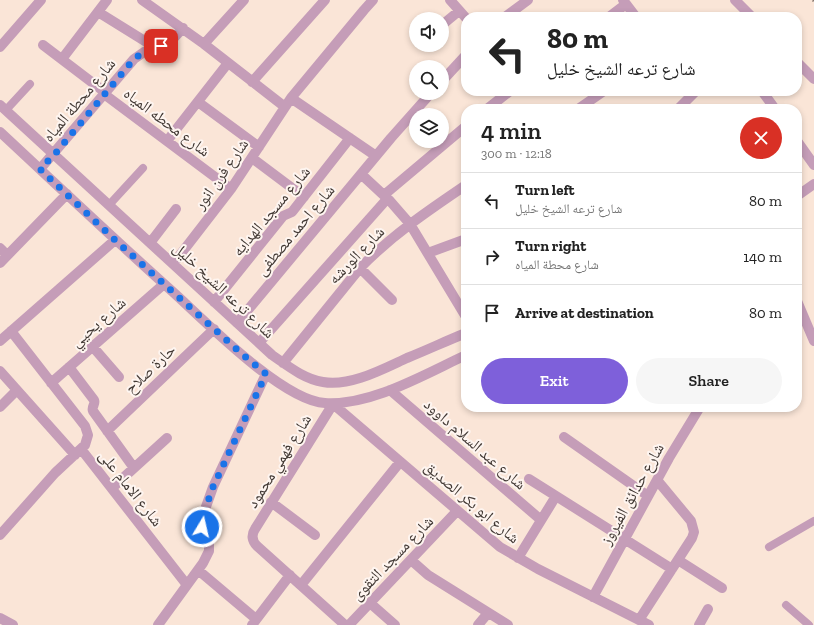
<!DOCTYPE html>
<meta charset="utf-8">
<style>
body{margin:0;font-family:"Zilla Slab","Noto Naskh Arabic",serif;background:#f6f6f6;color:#222;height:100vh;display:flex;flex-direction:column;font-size:15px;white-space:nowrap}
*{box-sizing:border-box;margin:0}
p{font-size:13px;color:#767676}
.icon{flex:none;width:22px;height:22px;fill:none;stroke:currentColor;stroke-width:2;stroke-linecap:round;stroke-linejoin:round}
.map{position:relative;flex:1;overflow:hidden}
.panel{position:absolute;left:461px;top:104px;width:341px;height:308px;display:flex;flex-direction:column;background:#fff;border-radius:16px;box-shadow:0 2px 6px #0003}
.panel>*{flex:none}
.hud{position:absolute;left:461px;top:12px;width:341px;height:84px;border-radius:16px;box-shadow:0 2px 6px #0003;background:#fff;color:#222;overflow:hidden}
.tools{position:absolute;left:409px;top:12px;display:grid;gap:8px}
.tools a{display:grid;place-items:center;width:40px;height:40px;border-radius:50%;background:#fff;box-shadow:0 2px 6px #0003;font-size:20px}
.pin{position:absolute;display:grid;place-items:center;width:34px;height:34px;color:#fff;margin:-17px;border-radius:8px;box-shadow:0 2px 6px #0006}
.me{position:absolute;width:44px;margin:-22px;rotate:9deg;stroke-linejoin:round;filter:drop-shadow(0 0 3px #0008)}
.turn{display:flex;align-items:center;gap:14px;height:84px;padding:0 20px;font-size:18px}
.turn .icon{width:52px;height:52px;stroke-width:2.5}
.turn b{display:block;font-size:28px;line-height:34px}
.round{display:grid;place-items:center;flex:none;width:42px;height:42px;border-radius:21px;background:#f6f6f6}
.head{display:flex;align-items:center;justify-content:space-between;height:68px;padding:0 20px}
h1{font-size:24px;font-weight:600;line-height:30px}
.action{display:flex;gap:8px;margin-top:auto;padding:8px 20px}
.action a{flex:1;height:46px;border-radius:24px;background:#7e60da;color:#fff;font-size:16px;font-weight:600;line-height:46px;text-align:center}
.action a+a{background:#f6f6f6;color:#222}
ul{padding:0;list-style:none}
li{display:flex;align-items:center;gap:12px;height:56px;padding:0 20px;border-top:1px solid #e0e0e0}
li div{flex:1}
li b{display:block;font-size:15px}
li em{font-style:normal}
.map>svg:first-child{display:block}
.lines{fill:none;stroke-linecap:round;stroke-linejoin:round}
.lane{stroke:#c59db8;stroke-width:8}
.street{stroke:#c59db8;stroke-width:10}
.rail{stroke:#84766e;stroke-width:3;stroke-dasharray:5 5;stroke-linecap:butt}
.route{stroke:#1a73e8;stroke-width:7;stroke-dasharray:0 12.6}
.labels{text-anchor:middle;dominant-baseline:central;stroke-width:4;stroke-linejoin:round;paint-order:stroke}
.street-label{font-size:16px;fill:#423934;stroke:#fef5f0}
</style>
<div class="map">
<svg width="814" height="625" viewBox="0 0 814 625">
<rect width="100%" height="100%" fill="#fae5d7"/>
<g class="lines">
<path class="lane" d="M6 110 30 84
M109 205 143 168
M769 547 814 521
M786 605 809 625"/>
<path class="street" d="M142 0 204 44 285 107
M450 0 466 18
M623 0 636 17
M735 0 752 17
M98 12 156 48
M505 17 528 0
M609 17 626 4
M442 25 459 11
M204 44 244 0
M43 45 106 93
M0 47 41 0
M62 59 107 0
M797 62 814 79
M442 81 466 55
M252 82 325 0
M762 91 775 109
M104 94 231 189
M291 98 376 156
M198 102 259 147
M0 105 272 355C288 366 304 379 323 382 350 387 383 369 407 358 427 350 446 341 466 333
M487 109 510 91
M578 109 604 91
M678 109 696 91
M0 132C58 186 115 240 173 292 205 321 283 401 325 403 371 406 425 374 466 355
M167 141 228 63
M797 141 814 165
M252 158 304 197
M40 169 134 59 144 52 169 43 183 28
M361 174 390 201 410 224 466 317
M384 195 466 126
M797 196 814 184
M150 243 176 209
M0 248 7 255
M428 253 466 239
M0 263 67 194
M173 264 231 189 291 98 364 10 373 0
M360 268 392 300
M797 301 814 341
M214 302 283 216 292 212 350 138
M237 323 391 138 431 93
M0 341 115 240
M259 343 387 199
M93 347 119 377
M283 363 360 268C392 235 429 210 466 185
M69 367 94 400C96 404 91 407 93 411L134 468
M0 371 75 455
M51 383 164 284
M390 390 541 520
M0 407 17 390
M107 431 214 329
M564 437 648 496
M81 449 187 585
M529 479 672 569
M112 488 167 438
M271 502 315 535
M0 535 55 473 85 445 88 435 85 426 11 331
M518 558 556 496
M411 560 428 575 508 625
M678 560 722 588
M198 570 256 619
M301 585 400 462
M593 597 669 458 700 407
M370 603 395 625
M0 618 13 625
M639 620 692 538 694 532 691 521 657 480
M158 625 203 563 209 551V542L202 527V518L213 487 266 374
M252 625 290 575
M345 625 257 546C252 541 251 535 255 529L333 404 500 547 538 569 649 625
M349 625 457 511
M478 625 488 613
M699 625 708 609"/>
<path class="rail" d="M813 0 814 1"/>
</g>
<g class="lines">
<path class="route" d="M161 46 144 52 134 59 54 155 40 169 115 240 242 354 266 374 213 487 202 518V527"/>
</g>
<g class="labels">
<g class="street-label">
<text transform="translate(79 100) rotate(-50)">شارع محطة المياه</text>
<text transform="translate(167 122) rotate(37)">شارع محطه المياه</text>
<text transform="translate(221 174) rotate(-55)">شارع فرن انور</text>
<text transform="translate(271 211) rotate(-50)">شارع مسجد الهدايه</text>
<text transform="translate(295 230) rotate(-50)">شارع احمد مصطفى</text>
<text transform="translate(356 255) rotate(-46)">شارع الورشه</text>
<text transform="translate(224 290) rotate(43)">شارع ترعه الشيخ خليل</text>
<text transform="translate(98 322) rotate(-41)">شارع يحيي</text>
<text transform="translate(150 369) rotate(-44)">حارة صلاح</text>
<text transform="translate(475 444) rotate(41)">شارع عبد السلام داوود</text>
<text transform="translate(279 461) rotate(-58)">شارع فهمي محمود</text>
<text transform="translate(131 488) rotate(52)">شارع الامام على</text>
<text transform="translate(632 494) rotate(-61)">شارع حدائق الفيروز</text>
<text transform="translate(472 502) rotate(40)">شارع ابو بكر الصديق</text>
<text transform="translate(392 558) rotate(-46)">شارع مسجد التقوى</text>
</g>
</g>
</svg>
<div class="tools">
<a><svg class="icon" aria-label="sound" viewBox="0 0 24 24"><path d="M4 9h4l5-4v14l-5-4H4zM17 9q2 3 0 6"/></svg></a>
<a><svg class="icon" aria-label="search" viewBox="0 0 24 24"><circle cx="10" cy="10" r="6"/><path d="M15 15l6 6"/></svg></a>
<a><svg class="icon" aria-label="layers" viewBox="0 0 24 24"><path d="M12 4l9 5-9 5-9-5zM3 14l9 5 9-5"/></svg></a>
</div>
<div class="pin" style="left:161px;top:46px;background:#d93025"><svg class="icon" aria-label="arrive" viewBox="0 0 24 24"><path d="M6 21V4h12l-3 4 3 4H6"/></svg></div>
<svg class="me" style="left:202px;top:527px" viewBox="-20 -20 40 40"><circle r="17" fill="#1a73e8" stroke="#fff" stroke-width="3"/><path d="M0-11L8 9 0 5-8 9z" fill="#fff"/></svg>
<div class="hud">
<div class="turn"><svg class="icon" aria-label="left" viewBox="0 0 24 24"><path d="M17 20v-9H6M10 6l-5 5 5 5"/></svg><div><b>80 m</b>شارع ترعه الشيخ خليل</div></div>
</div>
<section class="panel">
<div class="head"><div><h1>4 min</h1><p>300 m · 12:18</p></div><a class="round" style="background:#d93025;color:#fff"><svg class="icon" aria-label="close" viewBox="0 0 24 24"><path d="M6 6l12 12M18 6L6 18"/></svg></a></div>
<ul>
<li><svg class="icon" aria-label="left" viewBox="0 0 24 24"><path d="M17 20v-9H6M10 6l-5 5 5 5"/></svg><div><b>Turn left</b><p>شارع ترعه الشيخ خليل</p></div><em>80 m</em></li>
<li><svg class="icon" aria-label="right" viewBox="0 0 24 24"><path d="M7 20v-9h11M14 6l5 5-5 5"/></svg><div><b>Turn right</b><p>شارع محطة المياه</p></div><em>140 m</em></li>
<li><svg class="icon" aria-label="arrive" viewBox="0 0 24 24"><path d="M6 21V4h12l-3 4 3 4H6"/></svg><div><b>Arrive at destination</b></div><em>80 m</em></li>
</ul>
<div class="action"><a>Exit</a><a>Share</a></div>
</section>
</div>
